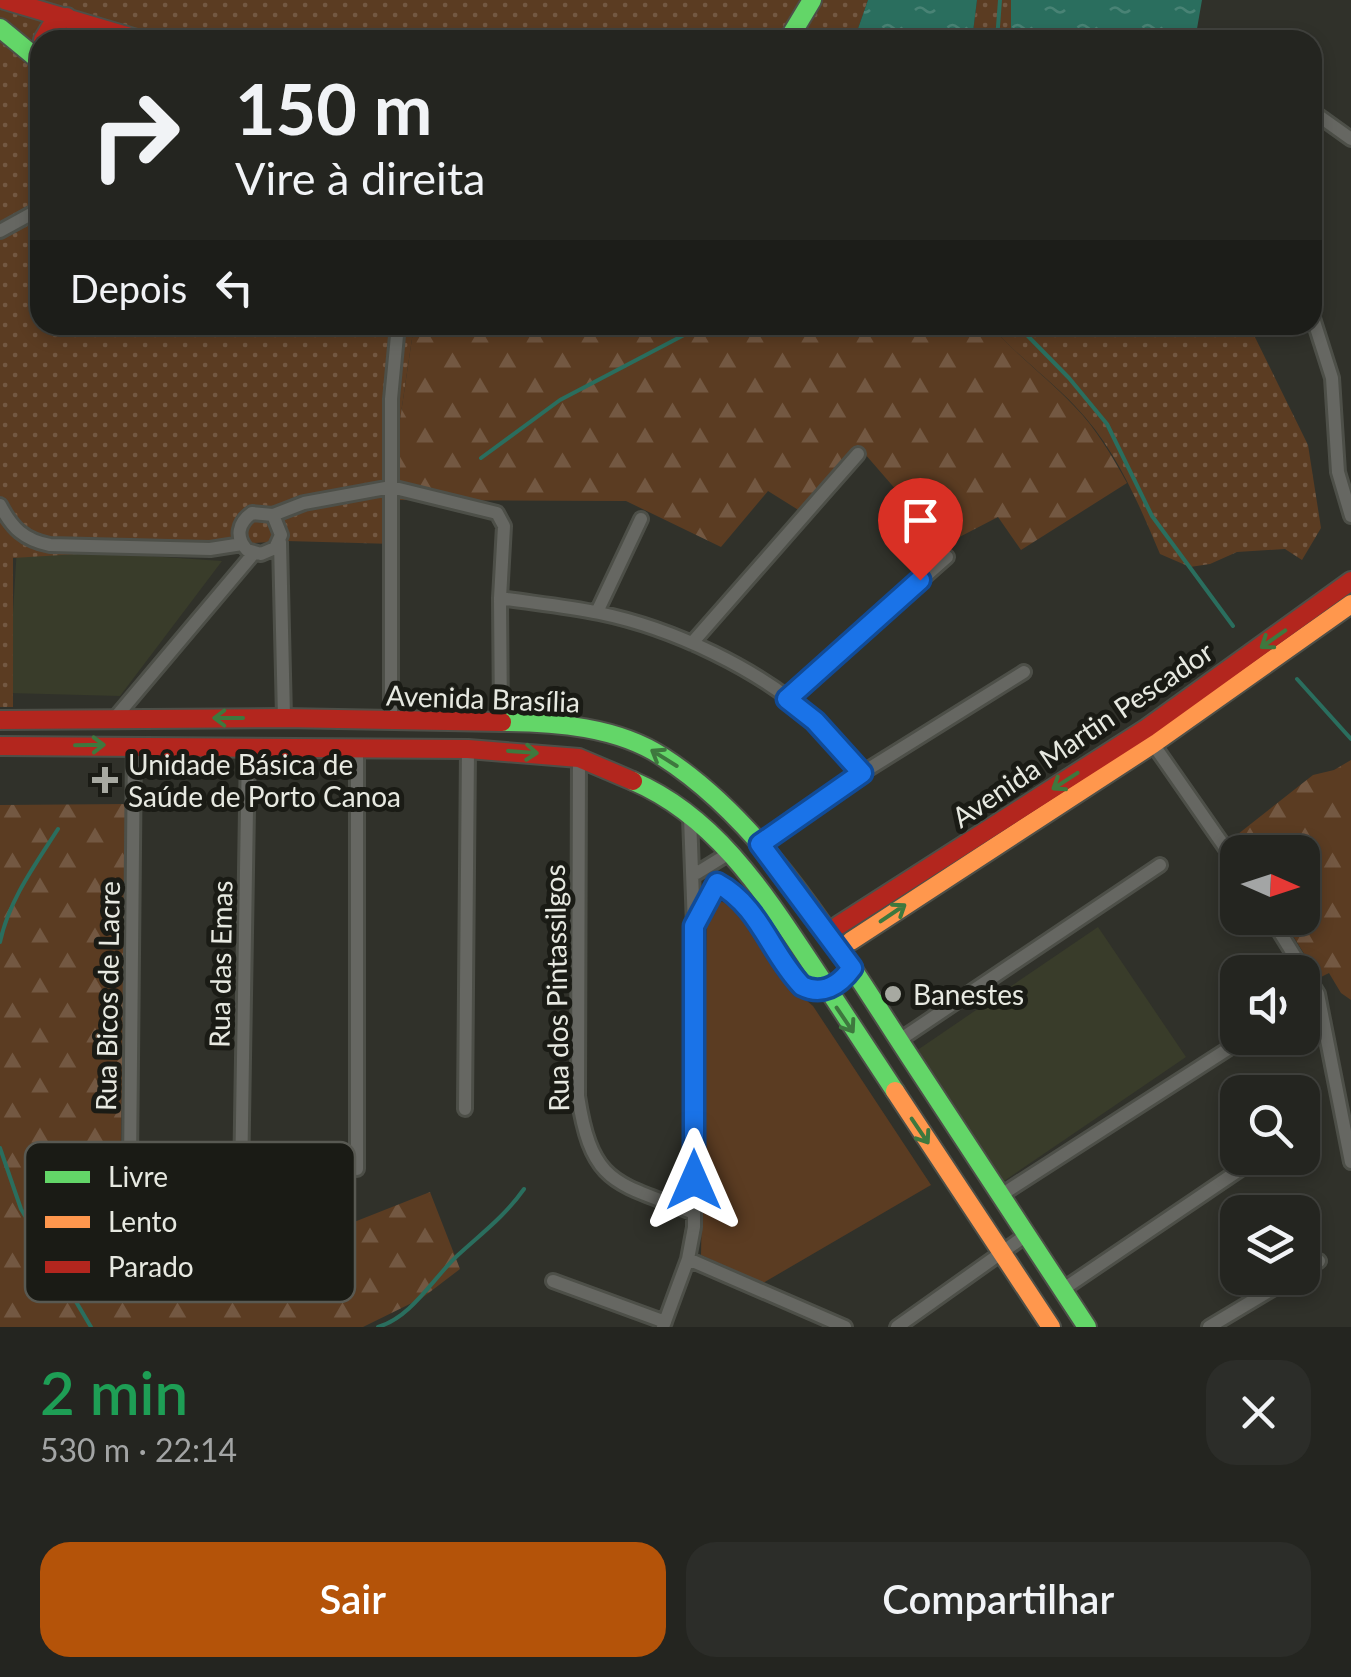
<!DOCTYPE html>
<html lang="pt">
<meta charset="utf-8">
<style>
body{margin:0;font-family:Lato,sans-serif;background:#2c2d29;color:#f1f3f6;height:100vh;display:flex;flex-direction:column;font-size:38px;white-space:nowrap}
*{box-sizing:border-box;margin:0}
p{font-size:32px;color:#a3a5a5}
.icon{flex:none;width:55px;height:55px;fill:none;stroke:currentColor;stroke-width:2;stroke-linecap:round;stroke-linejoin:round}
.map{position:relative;height:1327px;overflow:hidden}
.drawer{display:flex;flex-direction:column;background:#242520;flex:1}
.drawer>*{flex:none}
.hud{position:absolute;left:30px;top:30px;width:1292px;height:305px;border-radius:30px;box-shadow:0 5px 15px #0003,0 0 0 2px #41423e;background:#242520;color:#f1f3f6;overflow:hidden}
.needle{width:65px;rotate:93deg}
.controls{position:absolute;left:1220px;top:835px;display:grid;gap:20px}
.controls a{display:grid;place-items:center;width:100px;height:100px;border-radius:20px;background:#242520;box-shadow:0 5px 15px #0003,0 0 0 2px #41423e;font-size:50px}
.pin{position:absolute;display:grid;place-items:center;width:85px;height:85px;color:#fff;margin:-102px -42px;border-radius:50% 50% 50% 0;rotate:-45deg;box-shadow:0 0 10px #0007}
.pin .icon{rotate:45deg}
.me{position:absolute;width:110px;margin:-55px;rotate:0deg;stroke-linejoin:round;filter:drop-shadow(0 0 8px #0008)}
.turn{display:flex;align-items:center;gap:35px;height:210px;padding:0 40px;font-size:45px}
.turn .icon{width:130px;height:130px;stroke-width:2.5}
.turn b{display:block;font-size:70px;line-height:85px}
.then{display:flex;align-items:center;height:95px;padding:0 40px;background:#0003;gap:20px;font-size:38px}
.round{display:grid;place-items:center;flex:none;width:105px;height:105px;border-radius:30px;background:#2c2d29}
.overview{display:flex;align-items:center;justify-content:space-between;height:170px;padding:0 40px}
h1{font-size:60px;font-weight:600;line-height:75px;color:#1e9e55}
.button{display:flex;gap:20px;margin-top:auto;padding:20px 40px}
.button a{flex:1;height:115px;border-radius:30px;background:#b45309;color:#fff;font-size:40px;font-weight:600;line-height:115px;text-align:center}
.button a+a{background:#2c2d29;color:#f1f3f6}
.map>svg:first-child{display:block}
.built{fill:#393c2a}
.grass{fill:url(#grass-dots)}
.forest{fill:url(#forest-firs)}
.park{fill:#5b3c22}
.water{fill:url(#water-ripples)}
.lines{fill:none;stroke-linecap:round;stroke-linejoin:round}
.stream{stroke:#2a6e5e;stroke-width:4}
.street-casing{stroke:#4d4f48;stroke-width:18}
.fast-casing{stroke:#4d4f48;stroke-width:22}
.slow-casing{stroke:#4d4f48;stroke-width:22}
.jam-casing{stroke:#4d4f48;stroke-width:22}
.street{stroke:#666762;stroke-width:12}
.fast{stroke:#63d668;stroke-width:18}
.slow{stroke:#ff974d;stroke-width:18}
.jam{stroke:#b3261e;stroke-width:18}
.oneway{stroke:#3e783e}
.route-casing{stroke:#114b97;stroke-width:25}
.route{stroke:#1a73e8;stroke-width:18}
.poi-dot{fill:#a7a9a1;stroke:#1a1b15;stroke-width:4}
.labels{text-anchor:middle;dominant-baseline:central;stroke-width:10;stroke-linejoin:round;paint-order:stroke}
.street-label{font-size:28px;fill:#e7e9e1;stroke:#1a1b15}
.poi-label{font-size:28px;fill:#e7e9e1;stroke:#1a1b15;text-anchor:start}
.key{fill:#1a1b15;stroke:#585952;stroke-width:2.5}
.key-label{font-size:28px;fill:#e7e9e1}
</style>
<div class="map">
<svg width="1351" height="1327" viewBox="0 0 1351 1327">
<defs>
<pattern id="grass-dots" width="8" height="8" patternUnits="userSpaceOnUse" patternTransform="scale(2.5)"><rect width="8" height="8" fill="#5b3c22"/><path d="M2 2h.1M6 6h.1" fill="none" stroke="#735842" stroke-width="1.8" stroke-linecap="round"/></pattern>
<pattern id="forest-firs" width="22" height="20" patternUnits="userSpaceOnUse" patternTransform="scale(2.5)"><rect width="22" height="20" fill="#5b3c22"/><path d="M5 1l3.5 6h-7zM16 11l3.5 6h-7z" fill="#735842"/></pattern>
<pattern id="water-ripples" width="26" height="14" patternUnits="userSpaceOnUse" patternTransform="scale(2.5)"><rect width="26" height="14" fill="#2a6e5e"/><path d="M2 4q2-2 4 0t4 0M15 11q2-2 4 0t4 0" fill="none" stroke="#498375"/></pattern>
</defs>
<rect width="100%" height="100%" fill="#30312a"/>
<path class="built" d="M17 547 222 561 120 696 8 693Z
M1098 927 1186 1057 1004 1181 916 1051Z"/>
<path class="grass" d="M0 0H868L854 40H40V325H414L400 420 394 544 287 541 13 558V707H0Z
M977 0H1011V40H972Z
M990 325H1249L1308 445 1321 528 1302 560 1285 549 1237 552 1210 564 1190 567 1160 554C1138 502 1115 447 1075 406 1047 377 1016 355 990 325Z"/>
<path class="forest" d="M414 325H990C1016 355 1047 377 1074 406 1096 428 1112 456 1127 483L1021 550 998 517 944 545 858 446 800 511 768 491 721 547 626 501 396 500 400 420Z
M1351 760V1000L1341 993 1329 973 1319 978 1282 918H1302V852H1242L1233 838 1313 775 1334 770Z
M128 804 119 1228 304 1257 349 1224 430 1192 460 1269 422 1298 363 1327H0V805Z"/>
<path class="park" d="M719 901 740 907 762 937 778 976 813 1006 931 1185 763 1283 701 1255 707 915Z"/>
<path class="water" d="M868 0H977L972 40H854Z
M1011 0H1202L1195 40H1011Z"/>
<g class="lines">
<path class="stream" d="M997 40 1000 0
M1017 325 1069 378 1107 424 1152 516 1233 626
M481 458 560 400 703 325
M1297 679 1351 739
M0 942C9 900 35 865 58 829
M0 1148 21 1209 91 1327
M378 1327C412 1317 433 1278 458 1255 482 1233 505 1216 524 1189"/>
<defs>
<path id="street" d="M1312 111 1351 139
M0 231 40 209
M1312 315 1332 378 1338 472 1351 516
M0 505C12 528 24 540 50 545L210 549 242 544
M273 515 281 535 275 548 261 554 247 550C235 537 238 523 252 513L273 515 304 503 391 487 497 513 504 526 500 598 501 721
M280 542 284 718
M500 598C533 603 566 606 599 613 672 628 760 669 816 721 832 737 846 756 862 773
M597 612 641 519
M692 643 858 454
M787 699 947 557
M114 719 254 553
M391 721V399L398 325
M1153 744 1238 866
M134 745 130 1165 136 1196 161 1206 217 1195 241 1183 248 746
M579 758 578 1096C592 1187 617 1182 694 1213
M761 844 862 773 1024 672
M697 873 731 852
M1271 918 1318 994 1351 1162
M695 923 717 883 739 898 754 916 798 983 810 990H825
M898 1041 1160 865
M465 1109 468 749
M357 1169V748
M1001 1195 1245 1038
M688 1259 845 1327
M1302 1271 1319 1261
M553 1281 665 1322
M1062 1290 1257 1158
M663 1327 688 1259 694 1227V926L690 817
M897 1327 1025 1236
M1209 1327 1291 1278"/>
<path id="fast" d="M0 28 40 61
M788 40 812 0
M502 722C555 722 618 727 663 757 766 823 842 953 908 1054 968 1145 1027 1236 1087 1327
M633 781C717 817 766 896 814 968 841 1009 868 1050 895 1091"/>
<path id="slow" d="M851 941 1153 744 1351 604
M895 1091 1051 1327"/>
<path id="jam" d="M5 0 140 40
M43 40 52 25 67 17
M0 720 284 718 502 722
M0 746 468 749 579 758 633 781
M839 925 1147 728 1351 581"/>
</defs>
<use href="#street" class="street-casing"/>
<use href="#fast" class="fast-casing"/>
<use href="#slow" class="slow-casing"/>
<use href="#jam" class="jam-casing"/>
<use href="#street" class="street"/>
<use href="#fast" class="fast"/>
<use href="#slow" class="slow"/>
<use href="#jam" class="jam"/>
</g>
<defs><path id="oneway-shaft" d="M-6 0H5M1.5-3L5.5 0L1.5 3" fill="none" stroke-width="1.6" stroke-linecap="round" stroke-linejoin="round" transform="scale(2.5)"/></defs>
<g class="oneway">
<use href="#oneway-shaft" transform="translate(1273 639) rotate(145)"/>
<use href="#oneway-shaft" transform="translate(228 718) rotate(180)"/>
<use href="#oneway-shaft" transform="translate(90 745) rotate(-1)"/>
<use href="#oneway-shaft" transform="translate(523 752) rotate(4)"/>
<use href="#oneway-shaft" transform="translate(664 758) rotate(-148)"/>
<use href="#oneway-shaft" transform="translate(1065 781) rotate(147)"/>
<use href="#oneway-shaft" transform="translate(893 913) rotate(-34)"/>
<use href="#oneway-shaft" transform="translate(845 1020) rotate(56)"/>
<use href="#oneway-shaft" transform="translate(920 1131) rotate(56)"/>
</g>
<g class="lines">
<defs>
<path id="route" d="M694 1180V926L717 883C760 906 770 953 802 986 822 996 839 986 852 968L760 844 862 773 815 721 787 699 920 580"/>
</defs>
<use href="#route" class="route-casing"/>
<use href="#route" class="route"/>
</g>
<g class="poi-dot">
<path d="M100 765h10v10h10v10h-10v10h-10v-10h-10v-10h10z"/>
<circle cx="893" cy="994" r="10"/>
</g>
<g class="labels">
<g class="street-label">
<text transform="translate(483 698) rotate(2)">Avenida Brasília</text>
<text transform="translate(1082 734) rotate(-34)">Avenida Martin Pescador</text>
<text transform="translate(220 964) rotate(-89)">Rua das Emas</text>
<text transform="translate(556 988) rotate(-91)">Rua dos Pintassilgos</text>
<text transform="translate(107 996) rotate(-89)">Rua Bicos de Lacre</text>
</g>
<g class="poi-label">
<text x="128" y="764">Unidade Básica de<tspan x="128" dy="32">Saúde de Porto Canoa</tspan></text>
<text x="913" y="994">Banestes</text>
</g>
</g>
<rect x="25" y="1142" width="330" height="160" rx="15" class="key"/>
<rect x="45" y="1171" width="45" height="12" fill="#63d668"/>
<rect x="45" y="1216" width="45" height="12" fill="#ff974d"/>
<rect x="45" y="1261" width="45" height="12" fill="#b3261e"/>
<g class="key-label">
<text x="108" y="1187">Livre</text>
<text x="108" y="1232">Lento</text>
<text x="108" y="1277">Parado</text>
</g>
</svg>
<div class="controls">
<a><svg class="needle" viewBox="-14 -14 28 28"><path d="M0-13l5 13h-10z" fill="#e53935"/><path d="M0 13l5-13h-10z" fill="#a3a5a5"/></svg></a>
<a><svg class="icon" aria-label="sound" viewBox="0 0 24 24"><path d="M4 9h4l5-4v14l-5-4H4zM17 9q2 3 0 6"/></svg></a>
<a><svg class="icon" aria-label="search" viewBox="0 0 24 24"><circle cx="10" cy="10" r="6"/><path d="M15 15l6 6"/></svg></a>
<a><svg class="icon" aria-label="layers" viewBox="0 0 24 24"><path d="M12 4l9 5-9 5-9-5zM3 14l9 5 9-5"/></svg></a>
</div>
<div class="pin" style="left:920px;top:580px;background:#d93025"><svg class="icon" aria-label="arrive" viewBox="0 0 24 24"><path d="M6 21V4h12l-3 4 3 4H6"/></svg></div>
<svg class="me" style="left:694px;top:1180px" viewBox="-20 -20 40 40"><path d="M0-17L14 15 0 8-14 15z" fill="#1a73e8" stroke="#fff" stroke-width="4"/></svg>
<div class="hud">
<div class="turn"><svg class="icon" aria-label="right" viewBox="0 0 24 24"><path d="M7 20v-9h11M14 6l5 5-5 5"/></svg><div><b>150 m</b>Vire à direita</div></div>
<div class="then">Depois<svg class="icon" aria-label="left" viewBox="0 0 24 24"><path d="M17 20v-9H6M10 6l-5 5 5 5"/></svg></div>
</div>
</div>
<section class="drawer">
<div class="overview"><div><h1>2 min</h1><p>530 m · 22:14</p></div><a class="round"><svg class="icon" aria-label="close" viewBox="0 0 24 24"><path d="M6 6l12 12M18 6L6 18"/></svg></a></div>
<div class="button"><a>Sair</a><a>Compartilhar</a></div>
</section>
